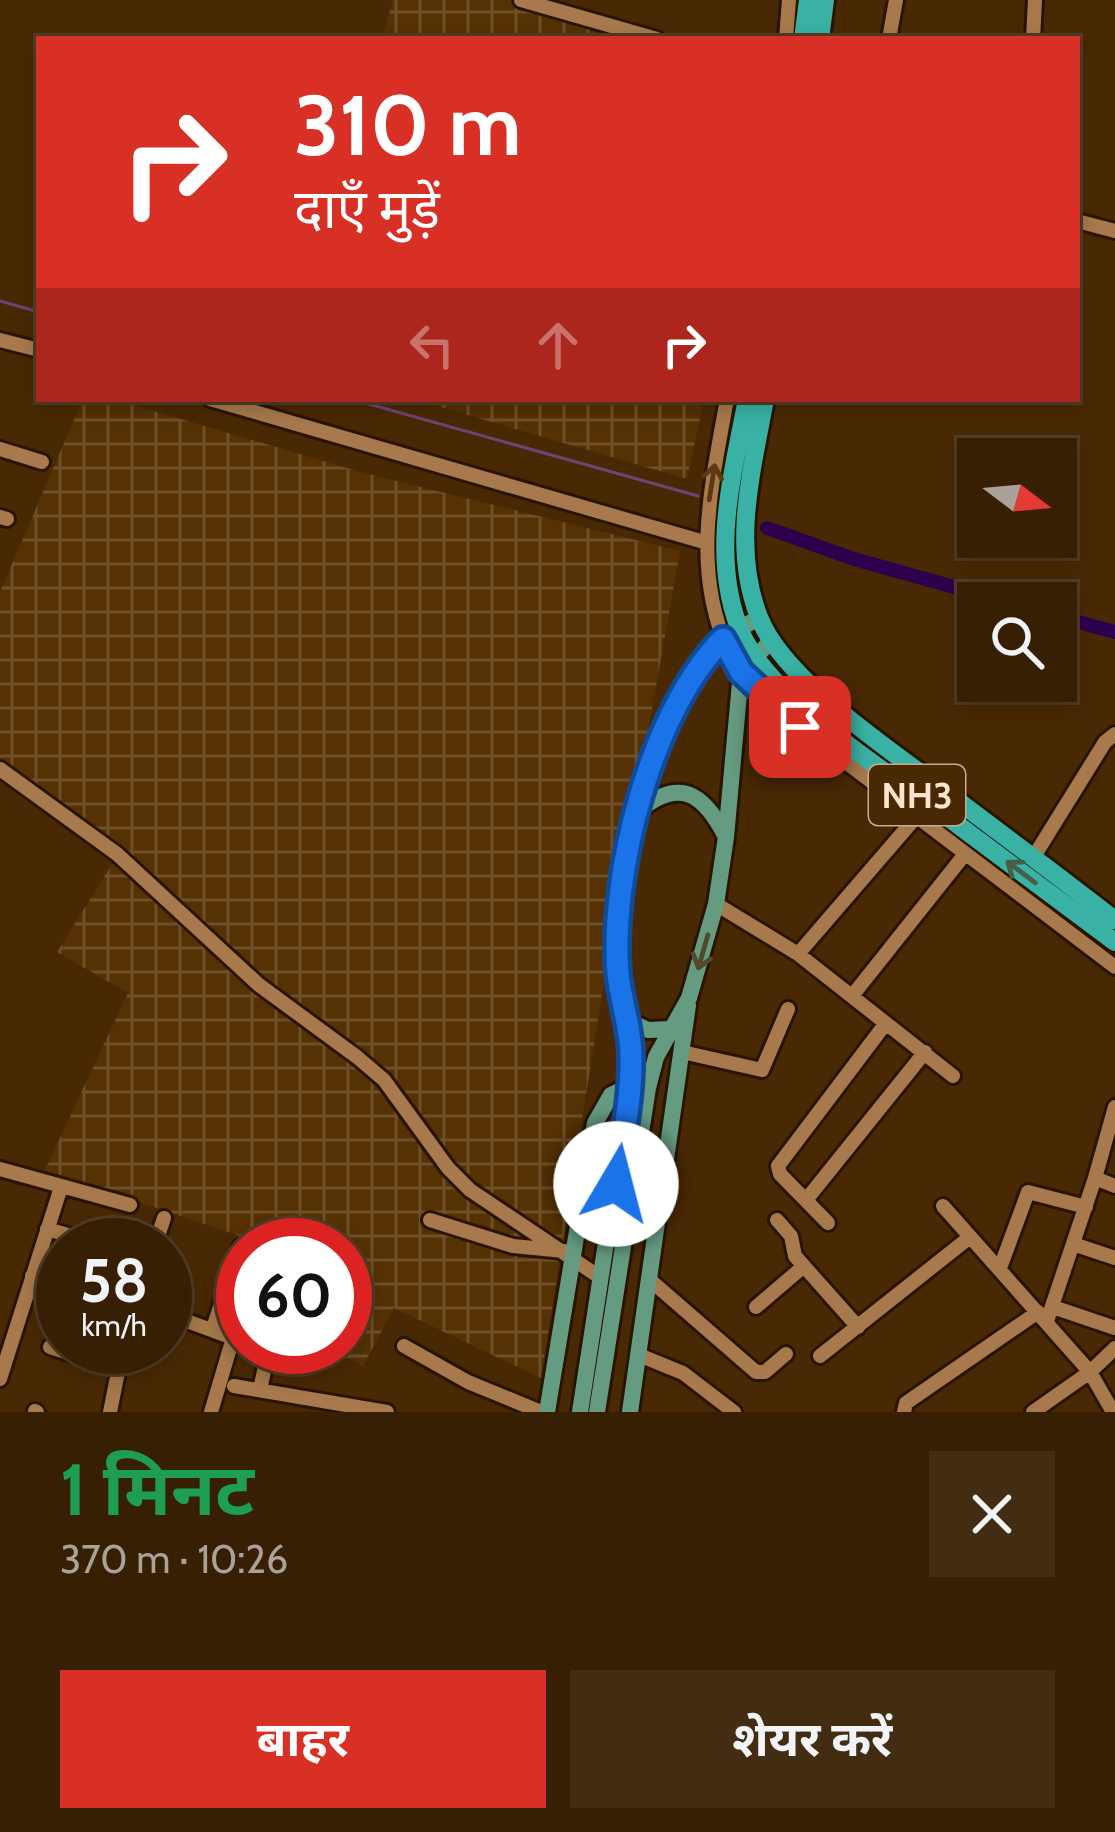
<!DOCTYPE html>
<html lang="hi">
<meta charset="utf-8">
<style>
body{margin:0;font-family:Cabin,"Noto Sans Devanagari",sans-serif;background:#422c12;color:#f1f3f6;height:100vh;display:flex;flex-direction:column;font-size:45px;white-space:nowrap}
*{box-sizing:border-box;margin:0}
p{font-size:39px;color:#aaa29a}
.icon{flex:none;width:66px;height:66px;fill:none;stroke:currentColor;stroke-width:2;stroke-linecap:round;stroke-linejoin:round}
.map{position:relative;height:1412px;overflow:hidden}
.panel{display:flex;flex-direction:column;background:#371f03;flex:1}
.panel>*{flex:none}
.hud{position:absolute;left:36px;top:36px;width:1044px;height:366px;border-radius:0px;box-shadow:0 6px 18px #0003,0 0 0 3px #513d25;background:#d93025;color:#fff;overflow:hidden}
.needle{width:78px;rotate:106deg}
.controls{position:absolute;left:957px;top:438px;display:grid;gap:24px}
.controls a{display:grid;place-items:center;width:120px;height:120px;border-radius:0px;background:#371f03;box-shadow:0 6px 18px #0003,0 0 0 3px #513d25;font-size:60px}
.speed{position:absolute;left:36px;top:1218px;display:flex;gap:24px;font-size:60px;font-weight:700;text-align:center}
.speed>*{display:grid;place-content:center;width:156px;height:156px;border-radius:50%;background:#371f03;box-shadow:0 6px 18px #0003,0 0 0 3px #513d25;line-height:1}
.speed small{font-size:30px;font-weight:400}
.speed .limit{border:18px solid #d22;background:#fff;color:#111}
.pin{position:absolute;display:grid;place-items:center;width:102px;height:102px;color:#fff;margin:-51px;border-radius:24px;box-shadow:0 6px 18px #0006}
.me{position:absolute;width:132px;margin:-66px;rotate:8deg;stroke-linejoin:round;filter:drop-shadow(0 0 9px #0008)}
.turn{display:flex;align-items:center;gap:42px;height:252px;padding:0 60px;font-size:54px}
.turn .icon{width:156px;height:156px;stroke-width:2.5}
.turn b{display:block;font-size:84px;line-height:102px}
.lanes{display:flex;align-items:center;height:114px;padding:0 60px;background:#0003;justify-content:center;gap:60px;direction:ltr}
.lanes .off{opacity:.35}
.round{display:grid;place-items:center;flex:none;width:126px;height:126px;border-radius:0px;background:#422c12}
.overview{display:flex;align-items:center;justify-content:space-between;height:204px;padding:0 60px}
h1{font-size:72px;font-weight:700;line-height:90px;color:#1e9e55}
.cta{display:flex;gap:24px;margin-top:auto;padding:24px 60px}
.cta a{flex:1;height:138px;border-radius:0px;background:#d93025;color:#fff;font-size:48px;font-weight:700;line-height:138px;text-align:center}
.cta a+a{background:#422c12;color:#f1f3f6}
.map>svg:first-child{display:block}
.industrial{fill:url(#industrial-grid)}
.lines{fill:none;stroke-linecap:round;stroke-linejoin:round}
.stream{stroke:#6b4573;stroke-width:3}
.canal{stroke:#2c004c;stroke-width:14}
.minor-casing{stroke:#291400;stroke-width:20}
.major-casing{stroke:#291400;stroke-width:22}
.highway-casing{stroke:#291400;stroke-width:24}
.minor{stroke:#a7794c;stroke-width:14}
.major{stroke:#659b81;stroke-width:16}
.highway{stroke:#39b1a4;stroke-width:18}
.oneway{stroke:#5c3912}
.oneway2{stroke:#435f44}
.oneway3{stroke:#514b2a}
.route-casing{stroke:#114b97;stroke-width:30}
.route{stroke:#1a73e8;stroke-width:21}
.labels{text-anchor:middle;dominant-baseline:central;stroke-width:12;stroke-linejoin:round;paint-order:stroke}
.shield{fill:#492904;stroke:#c8ad91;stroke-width:3}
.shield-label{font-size:36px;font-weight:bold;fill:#ffe5ce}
</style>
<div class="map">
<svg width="1115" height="1412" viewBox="0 0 1115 1412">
<defs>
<pattern id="industrial-grid" width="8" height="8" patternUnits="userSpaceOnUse" patternTransform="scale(3)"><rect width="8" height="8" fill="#553104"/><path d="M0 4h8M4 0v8" fill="none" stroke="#6e4f27"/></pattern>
</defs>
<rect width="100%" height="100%" fill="#492904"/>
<path class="industrial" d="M393 0H548L691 39H382Z
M83 399H113L364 473 680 551 605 975 541 1378 394 1308 363 1366 327 1347H345V1245H266L45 1170 128 993 57 952 121 850 0 760V592Z
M413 399H704L687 479Z"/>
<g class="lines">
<path class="stream" d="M0 301 39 312
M351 399 698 496"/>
<path class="canal" d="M767 528 854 559 1011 603
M1056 616 1115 632"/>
<defs>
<path id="minor" d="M521 0 657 39
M786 39 789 0
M889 39 896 0
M1033 39 1035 0
M1077 221 1115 231
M0 340 39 350
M210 399 704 542
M727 399C712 483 691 568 728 650 748 695 828 748 868 779 950 842 1032 904 1115 967
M0 449 42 462
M0 517 7 519
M0 769 117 854 259 985 357 1057 384 1080 448 1168 470 1190 601 1278
M1033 858 1105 742 1115 734
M716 904 798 954 953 1076
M798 954 917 816
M852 996 965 854
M682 1052 762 1070 788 1009
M0 1169 130 1205
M1095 1178 1115 1107
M806 1200 925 1052
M943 1206 1090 1372 1113 1412
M430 1220 513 1246 564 1251
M777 1220 791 1236 795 1256 858 1327
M828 1223 780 1174 778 1166 886 1023
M47 1229 103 1245
M1073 1244 1115 1258
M155 1245 164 1218
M1000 1268 1028 1192 1086 1207
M32 1276 63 1284
M650 1280 756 1372H765L786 1354
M756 1307 804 1266
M1053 1307 1115 1328
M165 1313 233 1338 211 1412
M1047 1321 1095 1178 1115 1186
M213 1328 240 1247
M404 1346 468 1382 541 1412
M50 1347 118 1369
M639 1355 683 1373 734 1412
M820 1356 970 1237
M0 1379 61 1187
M234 1386 387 1412
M260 1390 269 1347
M35 1411 37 1412
M110 1412 123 1347
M904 1412 906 1403 1038 1312
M1033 1412 1090 1372 1115 1348"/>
<path id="major" d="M637 812C679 777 703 792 726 837
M628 1021 648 1030 671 1029
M547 1412 595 1123 611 1095 630 1086
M580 1412 630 1086C631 1065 632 1044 628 1022 625 1004 619 987 618 968 616 875 648 707 720 642 731 632 746 625 759 618
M597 1412 648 1088 656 1057 689 998 716 904 726 837 741 672 771 641
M630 1412 688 1005"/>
<path id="highway" d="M803 39 808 0
M820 39 825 0
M747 399C733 474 711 550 738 625 762 694 880 767 938 810 997 854 1056 898 1115 942
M765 399C752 471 731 546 759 617 783 680 892 751 946 792 1002 834 1059 877 1115 920"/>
</defs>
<use href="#minor" class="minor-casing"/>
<use href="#major" class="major-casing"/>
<use href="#highway" class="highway-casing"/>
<use href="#minor" class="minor"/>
<use href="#major" class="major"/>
<use href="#highway" class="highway"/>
</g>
<defs><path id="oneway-shaft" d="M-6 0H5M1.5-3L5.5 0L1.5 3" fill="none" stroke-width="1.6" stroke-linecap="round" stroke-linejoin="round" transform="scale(3)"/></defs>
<use class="oneway" href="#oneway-shaft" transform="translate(712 482) rotate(-81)"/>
<use class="oneway2" href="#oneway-shaft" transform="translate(1021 872) rotate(-143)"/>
<use class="oneway3" href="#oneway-shaft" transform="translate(703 952) rotate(106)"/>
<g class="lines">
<defs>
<path id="route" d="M616 1184C622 1142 632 1098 631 1056 631 1028 621 1002 618 974 610 874 651 711 723 639L741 672 800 727"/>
</defs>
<use href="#route" class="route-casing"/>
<use href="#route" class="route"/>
</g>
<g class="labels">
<rect class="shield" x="869" y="765" width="96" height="60" rx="9"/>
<g class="shield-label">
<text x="917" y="795">NH3</text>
</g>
</g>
</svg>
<div class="controls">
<a><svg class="needle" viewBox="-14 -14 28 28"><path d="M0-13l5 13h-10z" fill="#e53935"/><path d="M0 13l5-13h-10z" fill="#aaa29a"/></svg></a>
<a><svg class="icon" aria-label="search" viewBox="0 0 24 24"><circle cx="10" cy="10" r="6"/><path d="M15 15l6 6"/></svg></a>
</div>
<div class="speed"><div>58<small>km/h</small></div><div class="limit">60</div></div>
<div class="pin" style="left:800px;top:727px;background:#d93025"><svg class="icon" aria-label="arrive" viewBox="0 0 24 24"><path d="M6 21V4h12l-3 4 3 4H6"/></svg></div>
<svg class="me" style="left:616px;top:1184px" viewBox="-20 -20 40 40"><circle r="19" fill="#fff"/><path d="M0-13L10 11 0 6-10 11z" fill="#1a73e8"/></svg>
<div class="hud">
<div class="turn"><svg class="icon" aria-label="right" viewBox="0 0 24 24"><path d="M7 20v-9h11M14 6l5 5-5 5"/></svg><div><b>310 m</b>दाएँ मुड़ें</div></div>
<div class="lanes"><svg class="icon off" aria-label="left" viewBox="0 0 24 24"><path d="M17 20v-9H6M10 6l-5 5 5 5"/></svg><svg class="icon off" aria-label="ahead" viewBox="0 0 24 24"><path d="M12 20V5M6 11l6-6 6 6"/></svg><svg class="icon" aria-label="right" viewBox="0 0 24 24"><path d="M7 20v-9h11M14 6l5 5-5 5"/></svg></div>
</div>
</div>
<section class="panel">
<div class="overview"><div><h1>1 मिनट</h1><p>370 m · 10:26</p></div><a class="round"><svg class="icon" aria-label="close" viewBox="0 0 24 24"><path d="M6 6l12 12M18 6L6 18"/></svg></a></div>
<div class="cta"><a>बाहर</a><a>शेयर करें</a></div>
</section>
